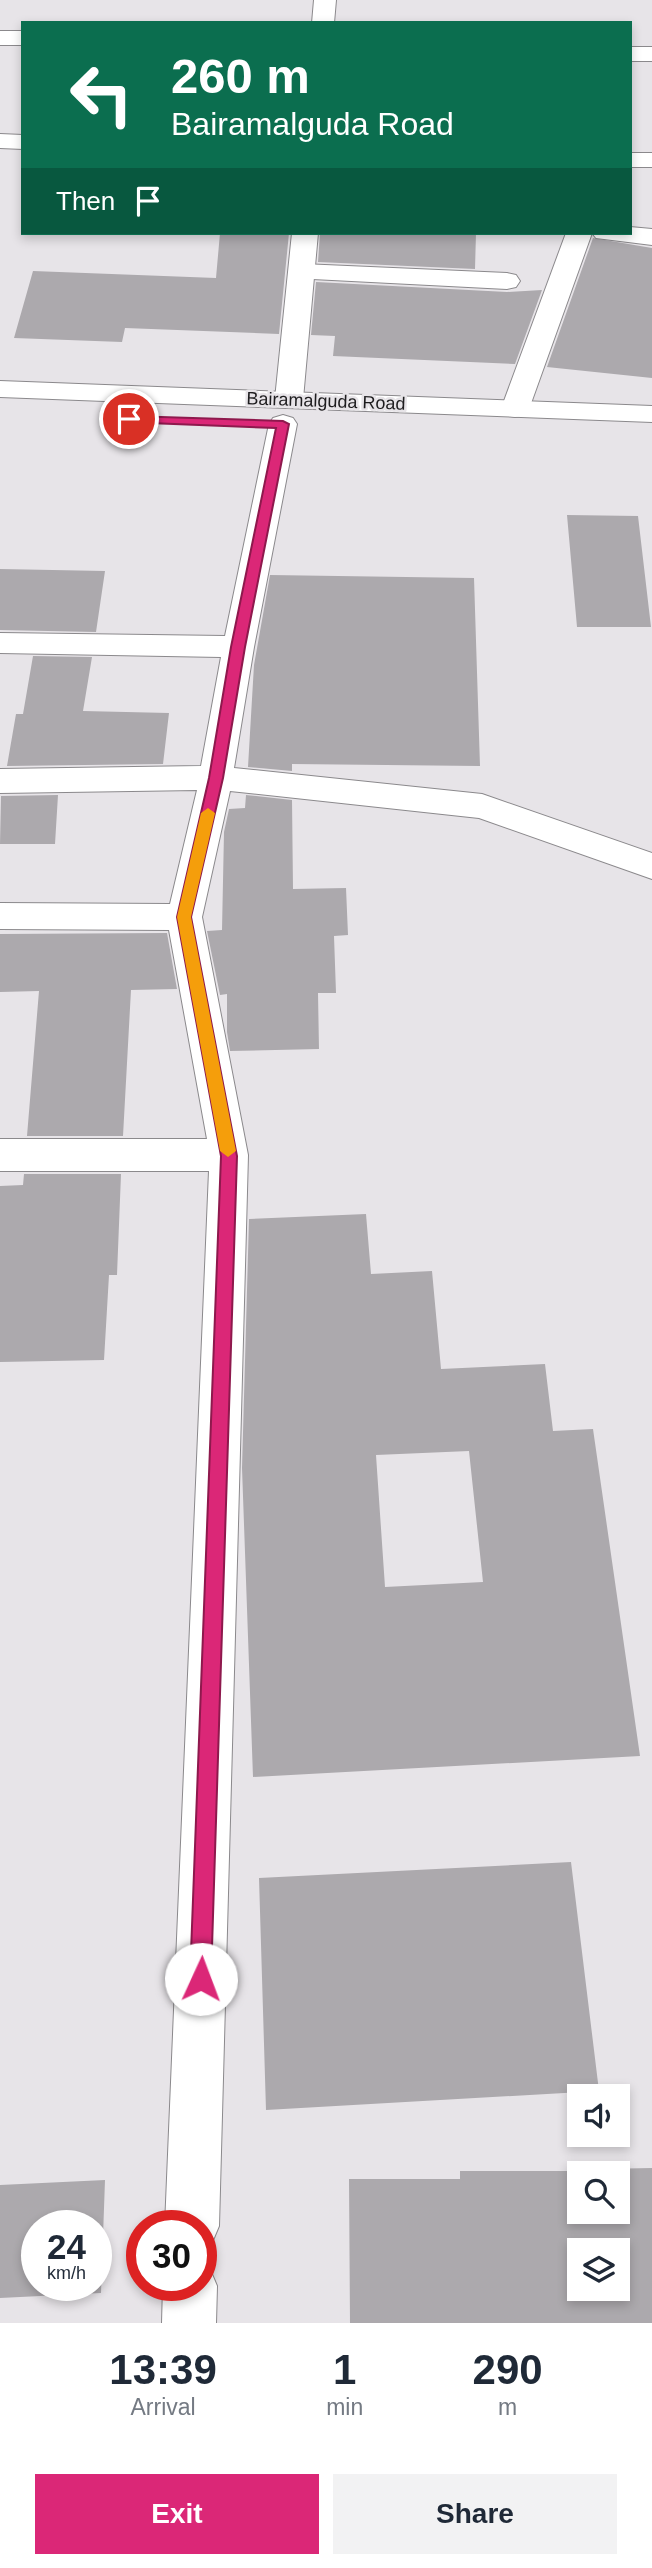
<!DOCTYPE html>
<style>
body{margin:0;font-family:Helvetica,sans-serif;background:#f2f2f3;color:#1f2937;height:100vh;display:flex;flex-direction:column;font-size:26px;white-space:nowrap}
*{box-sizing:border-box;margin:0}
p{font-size:23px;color:#747a83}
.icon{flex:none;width:38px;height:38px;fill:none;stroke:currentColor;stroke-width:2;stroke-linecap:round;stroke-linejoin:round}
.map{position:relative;height:2323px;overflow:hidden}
.sheet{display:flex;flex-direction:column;background:#fff;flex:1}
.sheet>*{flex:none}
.hud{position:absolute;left:21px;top:21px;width:611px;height:214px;border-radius:0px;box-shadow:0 4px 10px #0003;background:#0b6e4f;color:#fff;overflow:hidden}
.controls{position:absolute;left:567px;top:2084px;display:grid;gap:14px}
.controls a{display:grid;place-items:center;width:63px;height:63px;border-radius:0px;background:#fff;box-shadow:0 4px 10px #0003;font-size:35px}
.speed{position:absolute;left:21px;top:2210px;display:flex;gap:14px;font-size:35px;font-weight:700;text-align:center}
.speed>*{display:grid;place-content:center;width:91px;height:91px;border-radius:50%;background:#fff;box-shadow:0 4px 10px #0003;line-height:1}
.speed small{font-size:18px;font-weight:400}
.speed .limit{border:10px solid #d22;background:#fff;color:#111}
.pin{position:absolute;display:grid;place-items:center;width:60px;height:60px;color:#fff;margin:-30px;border:4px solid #fff;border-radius:50%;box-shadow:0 2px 7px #0007}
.me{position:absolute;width:77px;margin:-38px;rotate:2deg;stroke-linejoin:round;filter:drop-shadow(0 0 5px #0008)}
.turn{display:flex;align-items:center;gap:24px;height:147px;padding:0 35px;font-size:32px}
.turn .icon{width:91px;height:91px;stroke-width:2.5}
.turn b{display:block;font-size:49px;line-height:60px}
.then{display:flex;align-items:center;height:66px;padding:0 35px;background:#0003;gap:14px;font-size:26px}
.eta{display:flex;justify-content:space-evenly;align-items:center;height:119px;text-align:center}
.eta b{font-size:42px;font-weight:700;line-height:49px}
.primary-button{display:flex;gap:14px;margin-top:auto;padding:14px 35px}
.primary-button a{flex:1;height:80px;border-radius:0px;background:#db2777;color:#fff;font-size:28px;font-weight:700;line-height:80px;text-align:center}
.primary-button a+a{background:#f2f2f3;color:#1f2937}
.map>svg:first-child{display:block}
.building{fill:#aca9ad;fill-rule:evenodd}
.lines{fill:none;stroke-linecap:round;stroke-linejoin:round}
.minor-casing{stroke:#8b898c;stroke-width:2}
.tertiary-casing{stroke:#8b898c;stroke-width:2}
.primary-casing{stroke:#8b898c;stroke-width:2}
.minor{fill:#fff;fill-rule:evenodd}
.tertiary{fill:#fff;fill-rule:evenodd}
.primary{fill:#fff;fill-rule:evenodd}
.route{fill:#db2777;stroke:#8e194d;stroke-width:2}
.slow{fill:#f59e0b}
.labels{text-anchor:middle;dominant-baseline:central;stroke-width:5;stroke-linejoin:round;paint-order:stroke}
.far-street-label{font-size:18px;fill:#1e1d1f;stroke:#e7e4e8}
</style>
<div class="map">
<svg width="652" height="2323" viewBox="0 0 652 2323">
<rect width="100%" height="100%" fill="#e7e4e8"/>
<path class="building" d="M220 233H289L279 334 125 328 122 342 14 338 33 271 216 278Z
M320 233H476L475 269 318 262Z
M593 238 652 248V378L547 367Z
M316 282 507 292 542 290 515 364 333 356 335 336 311 335Z
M567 515 638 516 651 627H577Z
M0 569 105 571 96 632 0 630Z
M270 575 474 578 480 766 292 764V771L248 767 254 665Z
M33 656 92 657 83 711 169 713 163 764 7 766 16 714H23Z
M58 795 55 844H0L1 796Z
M246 795 292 800 293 889 346 888 348 935 334 936 336 993H318L319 1049 230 1051 227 1032V994L220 995 207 931 222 930 224 832 229 809 245 808Z
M167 933 177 989 131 990 123 1136H27L39 991 0 992V934Z
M24 1174H121L117 1275H109L104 1360 0 1362V1186L23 1185Z
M366 1214 371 1274 432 1271 441 1369 545 1364 553 1431 593 1429 640 1756 253 1777 242 1468 249 1219ZM469 1451 483 1582 385 1587 376 1455Z
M571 1862 599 2091 266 2110 259 1878Z
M652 2168V2323H350L349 2179H460V2171H601V2169ZM579 2174H618V2212H579ZM579 2250H618V2289H579Z
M105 2180 101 2293 0 2298V2185ZM37 2226H96V2286H37Z"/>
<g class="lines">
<defs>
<path id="minor" d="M0 31H23V45H0Z
M630 47H652V61H630Z
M0 134 23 135V149L0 148Z
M630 153H652V167H630Z
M630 227 652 229V245L596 238 592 233H630Z
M566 233H592L529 409 525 415 515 417 505 415 501 409Z
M302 264 507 273 516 275 520 281 516 287 507 289 293 278 289 272 293 266Z
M283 415 293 418 297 424 254 647 234 768 482 794 652 853V879L479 818 230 791 202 917 248 1155 219 2226 211 2245 201 2249V2226H165L209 1171H0V1139H207L169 930 0 929V903L170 904 197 790 0 793V769L201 766 221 657 0 653V633L225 636 269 424 273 418Z
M201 2264 209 2267 217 2286 216 2323H162L163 2286H201Z"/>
<path id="tertiary" d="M314 0H336L334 23H312Z
M292 233H318L303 399 299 405 289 407 279 405 275 399Z"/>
<path id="primary" d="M0 381 652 406V422L0 397Z"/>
</defs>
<use href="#minor" class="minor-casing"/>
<use href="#tertiary" class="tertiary-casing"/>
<use href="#primary" class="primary-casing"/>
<use href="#minor" class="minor"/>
<use href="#tertiary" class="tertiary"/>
<use href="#primary" class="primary"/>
</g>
<path class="route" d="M129 416 283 421 289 424 245 647 223 778 191 917 237 1156 211 1979 208 1986 201 1989 193 1986 190 1979 221 1156 177 917 209 778 231 647 276 428 124 422V417Z"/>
<path class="slow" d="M208 808 215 813 191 917 236 1151 228 1157 220 1151 177 917 201 813Z"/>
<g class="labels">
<g class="far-street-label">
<text transform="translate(326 401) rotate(2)">Bairamalguda Road</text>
</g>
</g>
</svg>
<div class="controls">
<a><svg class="icon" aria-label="sound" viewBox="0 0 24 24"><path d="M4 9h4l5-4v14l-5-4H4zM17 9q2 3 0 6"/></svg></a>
<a><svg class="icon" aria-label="search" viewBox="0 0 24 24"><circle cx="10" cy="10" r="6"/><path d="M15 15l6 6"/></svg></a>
<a><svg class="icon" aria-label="layers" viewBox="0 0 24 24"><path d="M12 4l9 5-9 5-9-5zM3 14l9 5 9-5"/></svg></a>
</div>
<div class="speed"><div>24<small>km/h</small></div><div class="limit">30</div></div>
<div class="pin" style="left:129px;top:419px;background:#d93025"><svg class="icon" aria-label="arrive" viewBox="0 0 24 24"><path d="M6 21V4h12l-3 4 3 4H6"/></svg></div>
<svg class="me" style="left:201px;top:1979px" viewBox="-20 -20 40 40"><circle r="19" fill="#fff"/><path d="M0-13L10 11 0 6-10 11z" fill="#db2777"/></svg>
<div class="hud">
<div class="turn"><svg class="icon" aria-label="left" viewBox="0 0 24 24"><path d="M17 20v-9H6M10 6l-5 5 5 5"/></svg><div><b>260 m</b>Bairamalguda Road</div></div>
<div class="then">Then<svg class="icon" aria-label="arrive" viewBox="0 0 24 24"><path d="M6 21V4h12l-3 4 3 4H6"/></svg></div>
</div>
</div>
<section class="sheet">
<div class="eta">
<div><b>13:39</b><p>Arrival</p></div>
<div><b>1</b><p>min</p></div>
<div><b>290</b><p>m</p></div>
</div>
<div class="primary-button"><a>Exit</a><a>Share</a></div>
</section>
